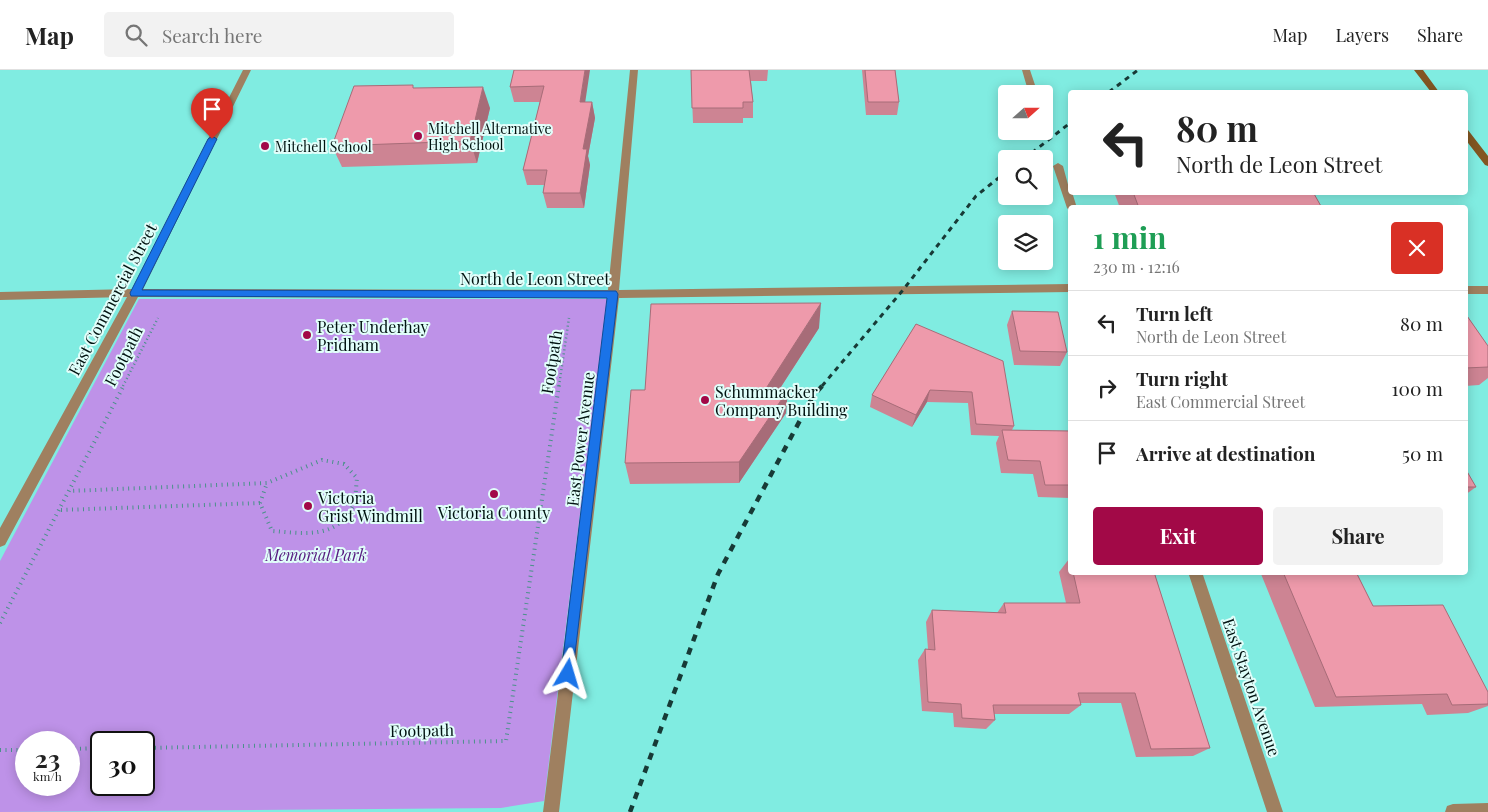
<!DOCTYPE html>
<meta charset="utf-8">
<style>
body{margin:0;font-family:"Playfair Display",serif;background:#f2f2f2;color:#222;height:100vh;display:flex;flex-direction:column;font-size:19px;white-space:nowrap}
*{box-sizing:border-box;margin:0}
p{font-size:16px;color:#767676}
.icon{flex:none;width:28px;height:28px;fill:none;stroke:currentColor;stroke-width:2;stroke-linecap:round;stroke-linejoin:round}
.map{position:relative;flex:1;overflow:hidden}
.details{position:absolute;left:1068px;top:135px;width:400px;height:370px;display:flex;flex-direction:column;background:#fff;border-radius:5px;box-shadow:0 2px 12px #0003}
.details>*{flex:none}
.top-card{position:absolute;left:1068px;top:20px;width:400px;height:105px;border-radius:5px;box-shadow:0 2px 12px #0003;background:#fff;color:#222;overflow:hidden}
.needle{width:32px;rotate:69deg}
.buttons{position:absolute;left:998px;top:15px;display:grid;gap:10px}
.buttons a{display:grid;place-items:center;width:55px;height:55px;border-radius:5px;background:#fff;box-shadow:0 2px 12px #0003;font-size:25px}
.speed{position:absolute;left:15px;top:661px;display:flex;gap:10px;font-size:25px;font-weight:700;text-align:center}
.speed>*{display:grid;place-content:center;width:65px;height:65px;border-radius:50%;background:#fff;box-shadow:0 2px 12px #0003;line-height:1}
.speed small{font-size:12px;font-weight:400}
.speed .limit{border:2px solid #111;border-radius:8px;background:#fff;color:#111}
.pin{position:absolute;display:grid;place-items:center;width:42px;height:42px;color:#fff;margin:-51px -21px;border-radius:50% 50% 50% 0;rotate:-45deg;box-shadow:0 0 5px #0007}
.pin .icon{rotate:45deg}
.me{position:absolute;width:55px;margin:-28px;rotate:7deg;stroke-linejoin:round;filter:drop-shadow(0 0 4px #0008)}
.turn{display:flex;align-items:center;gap:18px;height:105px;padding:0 25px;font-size:22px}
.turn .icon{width:65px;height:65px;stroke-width:2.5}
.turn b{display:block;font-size:35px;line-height:42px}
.round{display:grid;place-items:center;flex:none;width:52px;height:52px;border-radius:5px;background:#f2f2f2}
.headline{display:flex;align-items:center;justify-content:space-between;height:85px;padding:0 25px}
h1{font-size:30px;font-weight:700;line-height:38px;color:#1e9e55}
.button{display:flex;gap:10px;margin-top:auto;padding:10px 25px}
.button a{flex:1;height:58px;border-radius:5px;background:#a20947;color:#fff;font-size:20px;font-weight:700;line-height:58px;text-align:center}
.button a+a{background:#f2f2f2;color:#222}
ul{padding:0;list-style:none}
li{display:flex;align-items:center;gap:15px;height:65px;padding:0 25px;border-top:1px solid #e0e0e0}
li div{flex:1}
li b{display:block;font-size:19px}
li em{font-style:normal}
header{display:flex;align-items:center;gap:30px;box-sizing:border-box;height:70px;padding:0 25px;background:#fff;border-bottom:1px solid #e0e0e0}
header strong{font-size:24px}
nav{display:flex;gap:28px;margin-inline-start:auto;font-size:18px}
.search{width:350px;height:45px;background:#f2f2f2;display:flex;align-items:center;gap:12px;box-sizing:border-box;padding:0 18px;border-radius:5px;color:#767676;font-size:19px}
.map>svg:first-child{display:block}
.green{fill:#be92e8;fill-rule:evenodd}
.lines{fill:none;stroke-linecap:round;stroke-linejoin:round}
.path-far1{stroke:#4a9189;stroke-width:2.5;stroke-dasharray:1 3;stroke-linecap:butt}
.path{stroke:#4a9189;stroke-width:4;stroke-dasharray:1 4.5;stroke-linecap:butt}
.street{fill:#9f8060;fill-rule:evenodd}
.secondary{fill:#825622;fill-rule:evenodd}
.rail-far1{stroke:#173a36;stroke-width:3;stroke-dasharray:5 5;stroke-linecap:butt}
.rail{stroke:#173a36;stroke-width:4.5;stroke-dasharray:7 7;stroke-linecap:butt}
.wall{fill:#cd8493}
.shaded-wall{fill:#a76c78}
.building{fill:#ee9aab;stroke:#a76c78}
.route{fill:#1a73e8;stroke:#114b97}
.poi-dot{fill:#a20947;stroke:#e1fefa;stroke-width:2}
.labels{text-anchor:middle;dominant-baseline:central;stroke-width:4;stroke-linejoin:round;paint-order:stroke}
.far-poi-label{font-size:14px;fill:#001210;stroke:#e1fefa;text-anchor:start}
.street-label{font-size:16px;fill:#001210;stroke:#e1fefa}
.poi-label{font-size:16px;fill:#001210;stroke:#e1fefa;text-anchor:start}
.park-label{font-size:16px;font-style:italic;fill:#571b80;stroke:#e1fefa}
</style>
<header>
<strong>Map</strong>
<div class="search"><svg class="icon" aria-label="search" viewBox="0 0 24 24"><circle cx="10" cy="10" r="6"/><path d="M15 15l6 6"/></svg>Search here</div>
<nav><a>Map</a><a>Layers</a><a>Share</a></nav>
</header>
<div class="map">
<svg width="1488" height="742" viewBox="0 0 1488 742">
<rect width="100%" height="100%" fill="#80ece1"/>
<path class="green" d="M139 229H607L544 731 501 738 0 742V491ZM26 672H69V715H26ZM101 672H144V715H101Z"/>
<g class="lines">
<path class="path-far1" d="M123 316 158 248
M559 316 569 248"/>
<path class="path" d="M260 433 267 413
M61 440 260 433 272 461C303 463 336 470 353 436 356 428 356 416 357 408L344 394 322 390 267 413 69 421
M0 553 124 315
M144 678 506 671 559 315
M69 679 101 678
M0 680H26"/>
<path class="street" d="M243 0H251L143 219 608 220 630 0H638L619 220 1070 214V222L619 228 559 742H543L608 228 138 227 5 475 0 477V458L127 227 0 230V222L132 219Z
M1022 0H1030L1038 24H1029Z
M1058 93 1063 96 1070 122H1072L1077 138H1070V141L1067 138 1053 96Z
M1465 216H1488V224H1465Z
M1188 502H1202L1283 742H1267Z
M1488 733V742H1445L1447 736 1453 734Z"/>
<path class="secondary" d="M1414 0H1423L1439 22H1431Z
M1465 59 1468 60 1488 86V96L1485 95 1465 69Z"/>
<path class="rail-far1" d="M1109 22 1138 0
M1024 89 1070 53
M822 316 903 220 976 126 1006 102"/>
<path class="rail" d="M630 742 718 504 813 326 823 315"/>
</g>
<path class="wall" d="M514 0 585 32H592L595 48 588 86 590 95 584 138H547L543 123 544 115H527L523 100 540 32H514L510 17Z
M691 0H768L767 11H751L753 32V48H743V53H693Z
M862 0H895L899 32 897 45H866Z
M414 18 490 38 477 93 342 97 332 76Z
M1114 122H1313L1322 138H1120Z
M1012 241 1067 282 1060 296 1014 295 1007 255Z
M1465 243 1488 276V308L1479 315 1465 316Z
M916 254 1014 356 1012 360 1070 361V428L1038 427 1033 404 1001 403 996 373 999 366 971 365 968 333 927 332 912 357 870 337 872 325Z
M819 258 779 320 786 343 739 413 630 414 625 393 645 320Z
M1465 398 1476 417 1465 425Z
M1069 489H1070V502H1154L1210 678 1193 686 1136 687 1121 633H1080L1081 635 1069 644H994L995 650 986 659 954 657 953 643 922 641 918 590 925 579H928L926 552 932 540 997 543 1004 533H1066L1059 502Z
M1263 502H1356L1373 536 1488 634V636L1468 643 1427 645 1422 634 1315 637 1261 504Z"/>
<path class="shaded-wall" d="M585 0H590L583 47 580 32Z
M483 17 490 38 477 93 470 71Z
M592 32 595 48 588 86 590 95 584 138 580 123 583 79Z
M821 233 819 258 764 343 765 320Z
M788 320 786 343 739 413V392Z
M930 320 927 332 912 357 916 345Z"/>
<path class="building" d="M514 0H585L580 32H592L583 79H587L580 123H543L547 100H523L544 16 510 17Z
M691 0H749L753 32H743V38H692Z
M865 0H895L899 32H868Z
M413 15V18L483 17 470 71 332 76 354 16Z
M1133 122H1313L1322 138H1139Z
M821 233 765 320H788L739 392 625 393 631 320H645L651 234Z
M1012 241 1058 242 1067 282 1020 281Z
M1465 243 1488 276V297L1465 298Z
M916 254 1003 291 1014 356 976 354 972 322 930 320 916 345 872 325Z
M1002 360 1070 361V415H1045L1040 391 1008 390Z
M1465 398 1476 417H1465Z
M1073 502H1154L1210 678 1151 679 1135 623H1078L1081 635H993L995 650 962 648 961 634 928 632 925 579 935 580 932 540 1006 543 1004 533H1080Z
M1283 502H1356L1373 536 1443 535 1488 622V634L1452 635 1447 624 1336 627Z"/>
<path class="route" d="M212 66 217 69 142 220 616 221 618 224 572 609 568 611 563 609 561 604 607 228 131 226 130 223 208 69Z"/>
<g class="poi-dot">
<circle cx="418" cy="66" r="5"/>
<circle cx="265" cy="76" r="5"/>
<circle cx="307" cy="265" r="5"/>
<circle cx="705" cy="330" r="5"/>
<circle cx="494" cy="424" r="5"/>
<circle cx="308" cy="436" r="5"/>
</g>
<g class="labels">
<g class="far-poi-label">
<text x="428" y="58">Mitchell Alternative<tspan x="428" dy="16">High School</tspan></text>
<text x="275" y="76">Mitchell School</text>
</g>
<g class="street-label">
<text x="535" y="208">North de Leon Street</text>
<text transform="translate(112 229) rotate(-62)">East Commercial Street</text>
<text transform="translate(123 286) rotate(-63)">Footpath</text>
<text transform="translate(551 292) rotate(-81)">Footpath</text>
<text transform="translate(580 369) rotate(-83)">East Power Avenue</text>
<text transform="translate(1252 617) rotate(71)">East Stayton Avenue</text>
<text transform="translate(422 660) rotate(-1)">Footpath</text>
</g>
<g class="poi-label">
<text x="317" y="256">Peter Underhay<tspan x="317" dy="18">Pridham</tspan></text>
<text x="715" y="321">Schummacker<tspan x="715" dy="18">Company Building</tspan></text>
<text x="318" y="427">Victoria<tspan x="318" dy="18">Grist Windmill</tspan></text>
<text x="494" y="442" text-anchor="middle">Victoria County</text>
</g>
<g class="park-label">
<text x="316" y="484">Memorial Park</text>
</g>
</g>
</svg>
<div class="buttons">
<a><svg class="needle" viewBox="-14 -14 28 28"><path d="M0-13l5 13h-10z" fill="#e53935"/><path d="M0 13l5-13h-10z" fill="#767676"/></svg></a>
<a><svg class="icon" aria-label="search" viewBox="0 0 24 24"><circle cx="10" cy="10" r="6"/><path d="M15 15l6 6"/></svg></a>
<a><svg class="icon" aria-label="layers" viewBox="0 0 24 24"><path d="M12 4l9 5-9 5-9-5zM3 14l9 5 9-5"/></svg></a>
</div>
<div class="speed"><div>23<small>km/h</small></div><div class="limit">30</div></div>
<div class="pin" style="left:212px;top:69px;background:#d93025"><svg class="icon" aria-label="arrive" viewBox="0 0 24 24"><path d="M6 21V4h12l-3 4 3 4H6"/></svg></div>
<svg class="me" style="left:568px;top:604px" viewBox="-20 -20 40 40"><path d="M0-17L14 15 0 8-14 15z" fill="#1a73e8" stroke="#fff" stroke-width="4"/></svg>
<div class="top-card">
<div class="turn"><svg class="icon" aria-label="left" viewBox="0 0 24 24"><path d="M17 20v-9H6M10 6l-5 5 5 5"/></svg><div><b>80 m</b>North de Leon Street</div></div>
</div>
<section class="details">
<div class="headline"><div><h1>1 min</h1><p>230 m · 12:16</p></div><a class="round" style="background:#d93025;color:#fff"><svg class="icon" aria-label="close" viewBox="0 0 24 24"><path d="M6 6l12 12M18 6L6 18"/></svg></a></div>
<ul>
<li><svg class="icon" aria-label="left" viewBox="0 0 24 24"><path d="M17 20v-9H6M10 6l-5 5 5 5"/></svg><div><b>Turn left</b><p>North de Leon Street</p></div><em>80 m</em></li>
<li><svg class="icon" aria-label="right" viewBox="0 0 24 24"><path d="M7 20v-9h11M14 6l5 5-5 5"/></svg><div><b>Turn right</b><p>East Commercial Street</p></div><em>100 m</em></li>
<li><svg class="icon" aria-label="arrive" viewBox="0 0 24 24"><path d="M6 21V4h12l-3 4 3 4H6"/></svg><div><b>Arrive at destination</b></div><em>50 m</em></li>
</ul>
<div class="button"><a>Exit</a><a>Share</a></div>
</section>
</div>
